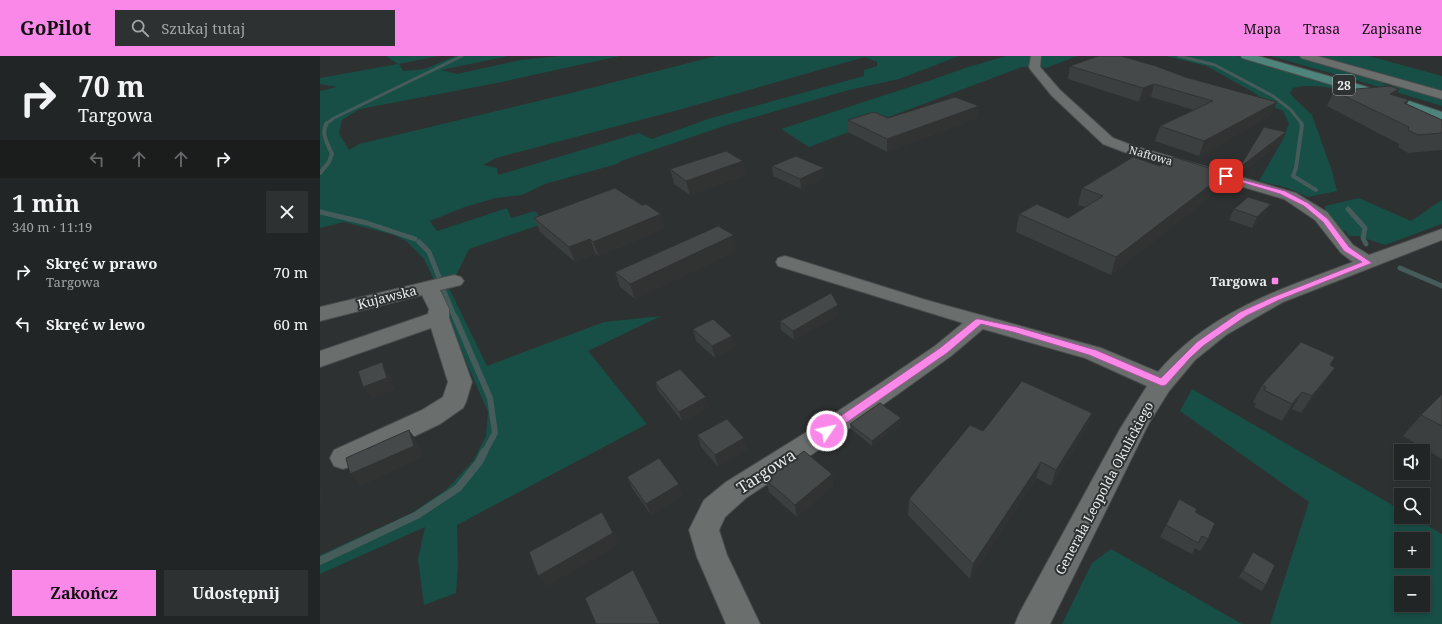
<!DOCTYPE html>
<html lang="pl">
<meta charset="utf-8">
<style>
body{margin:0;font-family:"Noto Serif",serif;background:#2e3132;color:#f1f3f6;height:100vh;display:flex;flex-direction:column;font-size:15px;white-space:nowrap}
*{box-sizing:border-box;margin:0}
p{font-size:13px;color:#a2a5a7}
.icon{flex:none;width:22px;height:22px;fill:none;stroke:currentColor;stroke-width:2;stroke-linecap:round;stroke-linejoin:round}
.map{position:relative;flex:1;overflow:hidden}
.details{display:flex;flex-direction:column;background:#222525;width:320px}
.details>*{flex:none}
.top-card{background:#222525;color:#f1f3f6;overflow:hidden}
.controls{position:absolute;left:1074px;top:388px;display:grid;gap:8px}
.controls a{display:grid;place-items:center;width:36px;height:36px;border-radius:0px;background:#222525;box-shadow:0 2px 6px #0003,0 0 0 1px #3f4242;font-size:20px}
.pin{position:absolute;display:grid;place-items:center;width:34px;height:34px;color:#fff;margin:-17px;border-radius:8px;box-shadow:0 2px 6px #0006}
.me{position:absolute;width:44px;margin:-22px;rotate:56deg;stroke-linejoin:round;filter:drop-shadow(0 0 3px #0008)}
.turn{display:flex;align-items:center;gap:14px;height:84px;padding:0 12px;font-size:18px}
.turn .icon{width:52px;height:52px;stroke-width:2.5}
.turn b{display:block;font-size:28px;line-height:34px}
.lanes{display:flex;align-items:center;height:38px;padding:0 12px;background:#0003;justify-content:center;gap:20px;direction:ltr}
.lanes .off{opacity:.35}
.round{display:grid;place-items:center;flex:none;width:42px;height:42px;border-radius:0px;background:#2e3132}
.overview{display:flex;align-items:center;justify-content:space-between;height:68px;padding:0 12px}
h1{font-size:24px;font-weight:700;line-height:30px}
.cta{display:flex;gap:8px;margin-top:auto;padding:8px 12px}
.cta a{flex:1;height:46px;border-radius:0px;background:#f988e9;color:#111;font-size:16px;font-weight:700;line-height:46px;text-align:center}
.cta a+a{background:#2e3132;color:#f1f3f6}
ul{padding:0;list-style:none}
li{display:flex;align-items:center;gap:12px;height:52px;padding:0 12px}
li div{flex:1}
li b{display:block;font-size:15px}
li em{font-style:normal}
header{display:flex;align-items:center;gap:24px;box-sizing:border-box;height:56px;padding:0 20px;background:#f988e9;color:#111}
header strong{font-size:19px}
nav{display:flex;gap:22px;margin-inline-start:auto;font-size:14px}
.search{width:280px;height:36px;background:#2e3132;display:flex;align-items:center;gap:10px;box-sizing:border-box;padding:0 14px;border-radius:0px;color:#a2a5a7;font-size:15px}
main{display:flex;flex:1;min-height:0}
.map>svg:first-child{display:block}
.green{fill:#174e46;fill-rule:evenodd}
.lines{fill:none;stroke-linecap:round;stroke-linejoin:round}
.stream-far4{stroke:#465c5a;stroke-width:3}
.stream-far3{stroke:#465c5a;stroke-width:4}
.stream-far2{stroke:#465c5a;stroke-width:5}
.stream-far1{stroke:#465c5a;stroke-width:6}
.stream{stroke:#465c5a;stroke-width:8}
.minor-casing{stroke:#4a4c4c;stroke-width:2}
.major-casing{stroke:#4a4c4c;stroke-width:2}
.minor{fill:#6a6e6d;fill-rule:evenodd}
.major{fill:#4f847c;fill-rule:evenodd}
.wall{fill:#3c3f3f}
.shaded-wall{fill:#313333}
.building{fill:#464949;stroke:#313333}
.route{fill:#f988e9;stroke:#a25897}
.poi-dot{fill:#f988e9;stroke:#2e3131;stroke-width:1.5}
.labels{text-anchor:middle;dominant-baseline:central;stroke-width:4;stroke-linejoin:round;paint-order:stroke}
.far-street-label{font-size:11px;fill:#eaecec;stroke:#2e3131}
.shield{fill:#2e3131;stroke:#b2b4b4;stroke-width:1}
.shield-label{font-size:12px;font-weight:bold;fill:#eaecec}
.poi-label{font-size:13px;font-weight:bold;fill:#eaecec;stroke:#2e3131;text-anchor:end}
.street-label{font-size:13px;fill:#eaecec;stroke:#2e3131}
.near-street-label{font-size:16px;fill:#eaecec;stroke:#2e3131}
</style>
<header>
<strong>GoPilot</strong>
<div class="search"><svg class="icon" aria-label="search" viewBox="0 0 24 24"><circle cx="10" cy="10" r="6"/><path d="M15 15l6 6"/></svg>Szukaj tutaj</div>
<nav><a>Mapa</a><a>Trasa</a><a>Zapisane</a></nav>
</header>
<main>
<section class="details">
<div class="top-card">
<div class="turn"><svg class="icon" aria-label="right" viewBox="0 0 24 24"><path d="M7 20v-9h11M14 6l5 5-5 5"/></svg><div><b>70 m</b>Targowa</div></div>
<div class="lanes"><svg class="icon off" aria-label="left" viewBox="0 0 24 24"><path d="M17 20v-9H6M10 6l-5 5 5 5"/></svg><svg class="icon off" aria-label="ahead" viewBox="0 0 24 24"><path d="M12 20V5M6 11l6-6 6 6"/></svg><svg class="icon off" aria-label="ahead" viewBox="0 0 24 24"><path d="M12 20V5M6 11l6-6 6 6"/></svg><svg class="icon" aria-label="right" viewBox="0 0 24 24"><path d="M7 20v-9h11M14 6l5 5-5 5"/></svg></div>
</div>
<div class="overview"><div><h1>1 min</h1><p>340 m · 11:19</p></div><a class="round"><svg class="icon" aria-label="close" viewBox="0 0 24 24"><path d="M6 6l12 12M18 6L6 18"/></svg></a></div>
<ul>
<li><svg class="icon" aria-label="right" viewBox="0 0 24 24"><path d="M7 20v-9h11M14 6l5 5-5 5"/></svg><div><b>Skręć w prawo</b><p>Targowa</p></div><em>70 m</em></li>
<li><svg class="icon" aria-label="left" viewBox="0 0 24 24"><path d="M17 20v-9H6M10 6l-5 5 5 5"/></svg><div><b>Skręć w lewo</b></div><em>60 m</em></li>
</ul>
<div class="cta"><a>Zakończ</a><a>Udostępnij</a></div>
</section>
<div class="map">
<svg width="1122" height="568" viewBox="0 0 1122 568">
<rect width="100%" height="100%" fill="#2e3131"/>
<path class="green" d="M66 0H118L79 8 83 15 105 13 135 0H189L121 14 137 18 200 4 240 0H300L177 27 40 53 22 64 19 77 29 94 39 88 255 36 396 0H639L579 23 529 34 407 69 301 105 297 108 225 128 202 139 176 142 145 151 110 165 117 175 187 152 191 162 215 155 225 167 149 193 135 222 115 226 104 203 86 185 74 179 24 166 0 172V35L17 31 0 28V22L78 8ZM545 1 557 6V10L544 14V20L391 62 332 83 319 77 178 119 177 112 163 109 176 102 351 56Z
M686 0H712L710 11H702L489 91 461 73 614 23 648 11Z
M721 0H757L726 12 720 11 719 5Z
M846 0H918L1122 62V69C1085 56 1012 21 973 32L970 37 976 44 992 59 1012 115 1017 135 988 141 968 132 939 125 962 85 969 68 963 55 953 51 933 36 886 10Z
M950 0H979L1068 25 1063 28 1069 30 1079 28 1122 41V50L1039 25Z
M993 0H1049L1122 20V36L1045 13H1038Z
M1039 142 1091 165 1122 144V168L1065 189 1038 180H1029L1025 175 1019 173 1005 156V150Z
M129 232 167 310 284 266 341 260 268 295 327 368 137 469 138 508 136 537 104 549 98 503 105 471 0 518V499L92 457 127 433 153 405 166 380 168 356 147 308 119 236Z
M872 333 1081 454V461H1093L1122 478V568H950L989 446 860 355ZM1081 483H1103V505H1081ZM1081 527H1103V549H1081Z
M791 493 922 568H742L772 507Z"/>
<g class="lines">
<path class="stream-far4" d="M859 0 895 9 953 40 971 54 982 68
M6 68 14 62 142 0"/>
<path class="stream-far3" d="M981 67 982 69 976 112 973 120 996 134
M0 117 9 106 12 98C8 88 0 77 7 67"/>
<path class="stream-far2" d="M1028 153 1045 172 1043 182 1046 188
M0 156 47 167 95 183
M99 186 109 196 119 221
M1080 212 1122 230
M123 233 135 262"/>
<path class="stream-far1" d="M135 261 170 342 175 377 164 397"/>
<path class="stream" d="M0 505 97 459 138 432 159 406 164 396"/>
<defs>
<path id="minor" d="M711 0H721L720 11 740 34 793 82 814 90 976 137 1007 156 1033 189 1049 199 1122 173V184L963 246 906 279 875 304 849 335 829 367 730 568H695L700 556 800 373 827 330 765 302 663 273 631 300 578 338 503 391 426 442 405 461 399 474 407 499 440 568H406L377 501 369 474 384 444 406 426 485 377 562 326 615 290 643 267 458 210 456 206 458 202 465 200 472 202 606 244 781 292 838 316C888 256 963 232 1033 206L1021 197 995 164 964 143 804 96 783 88 732 40 710 13 709 11Z
M980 0H997L1122 35V43L981 2Z
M134 219 141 221 144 225 141 229 120 234 129 253V262L152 326 146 346 143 352 120 368 32 410 23 413 14 410 10 402 14 394 102 354 123 341 128 326 111 272 0 311V295L108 258 109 253 102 239 0 265V251Z"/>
<path id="major" d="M921 0H938L1044 30 1122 56V64L1036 36 922 2Z"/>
</defs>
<use href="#minor" class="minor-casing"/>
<use href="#major" class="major-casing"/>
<use href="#minor" class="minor"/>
<use href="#major" class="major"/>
</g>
<path class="wall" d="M778 0 951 60 879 100 835 85 840 70 874 54 831 41 819 46 748 23 750 10Z
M1014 35 1075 40 1089 44 1087 48 1122 64V94L1088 97 1078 91 1079 88 1007 50Z
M659 50 657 62 567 96 528 76V64L568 62Z
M962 85 919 119 917 118 921 109Z
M423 105 425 119 370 139 354 128 350 113Z
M452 110 504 112V122L481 133 453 120Z
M840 110 904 117 897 134 888 141 887 143 791 219 696 176 699 158 748 162 765 151 758 149 762 132Z
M914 153 946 159 932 172 909 164Z
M214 162 345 172 279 200 275 197 255 206 220 176Z
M417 194 315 243 300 231 295 216Z
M519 259 474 284 461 274 460 265Z
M373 273 412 280 415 291 395 302 376 285Z
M1010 310 1004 329 981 357 972 353 962 365 934 351 936 348 933 346 942 329Z
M335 326 389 351 362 365 338 335Z
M1122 338V403L1083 380 1101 359Z
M772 357 766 374 731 430 716 422 650 523 588 459 589 443 663 375Z
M530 368H581L552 390 531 373Z
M377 379 427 393 398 411 381 391Z
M512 418 513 430 477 461 449 436 446 424Z
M307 421 363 439 331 459 312 432Z
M853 455 875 456 888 483 880 495 875 492 872 498 840 481Z
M933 496 946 529 941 535 919 521 929 502Z"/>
<path class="shaded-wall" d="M834 28 831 41 819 46 823 32Z
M1079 33 1071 49 1070 38Z
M957 46 951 60 879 100 884 85Z
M659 50 657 62 567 96V83Z
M966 76 962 85 919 119 923 109Z
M423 105 425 119 370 139 366 125Z
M504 112V122L481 133 480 123Z
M904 117 897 134 888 141 887 143 791 219 796 201Z
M951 148 946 159 932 172 937 161Z
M341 158 345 172 279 200 273 186Z
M414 179 417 194 315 243 310 228Z
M270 183 275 197 255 206 249 191Z
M518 249 519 259 474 284 473 275Z
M412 280 415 291 395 302 392 290Z
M62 306 70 318 76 334 52 343 43 331Z
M1015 312 1004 329 981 357 992 340Z
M982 336 972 353 962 365 972 348Z
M386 341 389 351 362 365 359 356Z
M772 357 766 374 731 430 736 414Z
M581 362V368L552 390V385Z
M89 374 98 386 103 401 41 430 30 418Z
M424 382 427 393 398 411 395 399Z
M721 406 716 422 650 523 653 508Z
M512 418 513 430 477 461 475 449Z
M359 428 363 439 331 459 326 448Z
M0 429 4 447 0 449Z
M293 477 299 489 226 531 218 520Z"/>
<path class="building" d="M778 0H801L836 10 865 21 957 46 884 85 840 70 893 45 834 28 823 32 750 10Z
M1070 30 1079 33 1070 38 1089 44 1084 47 1122 64V77L1098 79 1088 74 1089 71 1014 35Z
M635 41 659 50 567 83 528 64 554 56 568 62Z
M944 71 966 76 923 109H921Z
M406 95 423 105 366 125 350 113Z
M476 100 504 112 480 123 452 110Z
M813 101 840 110 854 101 904 117 892 126 893 127 796 201 699 158 717 148 748 162 783 140 762 132Z
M295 132 322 149 326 148 341 158 273 186 270 183 249 191 214 162Z
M928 141 951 148 937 161 914 153Z
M398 170 414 179 310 228 295 216Z
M511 237 518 249 473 275 460 265Z
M393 263 412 280 392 290 373 273Z
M981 286 1015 301 1010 309 1015 312 992 340 982 336 972 348 944 334 946 331 942 329Z
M62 306 67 322 43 331 38 315Z
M360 313 386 341 359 356 335 326Z
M702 325 772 357 736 414 721 406 653 508 589 443 650 369 663 375Z
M1122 338V370L1101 359Z
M560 347 581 362 552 385 530 368Z
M407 363 424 382 395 399 377 379Z
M89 374 94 390 30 418 26 402Z
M484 395 512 418 475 449 446 424Z
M339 402 359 428 326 448 307 421Z
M859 443 877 453 875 456 895 467 888 483 882 480 878 487 846 469Z
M282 456 293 477 218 520 209 496Z
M933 496 955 509 946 529 923 515Z
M313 514 340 568H276L265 542Z"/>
<path class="route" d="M904 119 965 135 988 147 1008 163 1029 191 1052 207 959 244 926 260 883 290 870 302 846 329 842 330 769 299 693 276 661 268 627 297 510 378H503L501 375 503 372 620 292 656 263H659L697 271 776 294 841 322 877 286 920 256 953 241 1042 206 1024 195 1003 166 984 150 960 138 904 121Z"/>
<rect class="poi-dot" x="951" y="221" width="8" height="8" rx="2"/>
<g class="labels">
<g class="far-street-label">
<text transform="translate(831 99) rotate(16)">Naftowa</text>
</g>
<rect class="shield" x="1013" y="19" width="22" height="20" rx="3"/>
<g class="shield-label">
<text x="1024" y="29">28</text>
</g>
<g class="poi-label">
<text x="947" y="225">Targowa</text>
</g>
<g class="street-label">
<text transform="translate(67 241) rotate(-14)">Kujawska</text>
<text transform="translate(784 432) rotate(-62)">Generała Leopolda Okulickiego</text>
</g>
<g class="near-street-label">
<text transform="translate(446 415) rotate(-33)">Targowa</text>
</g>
</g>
</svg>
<div class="controls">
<a><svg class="icon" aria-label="sound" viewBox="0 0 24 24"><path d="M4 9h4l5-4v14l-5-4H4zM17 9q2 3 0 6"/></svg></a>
<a><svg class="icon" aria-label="search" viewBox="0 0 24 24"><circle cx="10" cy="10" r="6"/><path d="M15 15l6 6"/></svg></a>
<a>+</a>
<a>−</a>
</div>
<div class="pin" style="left:906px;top:120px;background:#d93025"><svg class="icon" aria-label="arrive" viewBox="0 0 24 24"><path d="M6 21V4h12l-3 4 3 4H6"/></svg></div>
<svg class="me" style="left:507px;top:375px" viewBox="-20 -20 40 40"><circle r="17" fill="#f988e9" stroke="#fff" stroke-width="3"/><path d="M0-11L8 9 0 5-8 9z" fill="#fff"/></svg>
</div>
</main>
